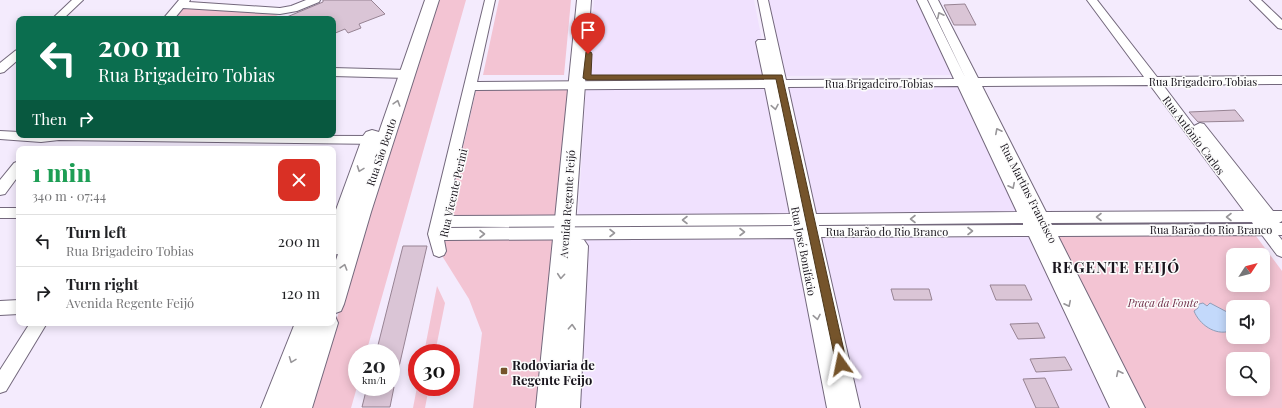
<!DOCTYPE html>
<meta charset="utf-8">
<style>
body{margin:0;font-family:"Playfair Display",serif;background:#f2f2f2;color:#202124;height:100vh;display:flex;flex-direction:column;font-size:15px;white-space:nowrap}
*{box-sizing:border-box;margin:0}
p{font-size:13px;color:#757577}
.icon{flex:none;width:22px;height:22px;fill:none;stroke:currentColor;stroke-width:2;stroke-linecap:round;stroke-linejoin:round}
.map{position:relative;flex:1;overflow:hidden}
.sheet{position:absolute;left:16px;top:146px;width:320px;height:180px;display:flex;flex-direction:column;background:#fff;border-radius:8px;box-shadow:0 2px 10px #0003}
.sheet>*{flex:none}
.top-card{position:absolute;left:16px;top:16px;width:320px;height:122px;border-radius:8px;box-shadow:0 2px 10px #0003;background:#0b6e4f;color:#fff;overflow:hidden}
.needle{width:26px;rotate:54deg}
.fabs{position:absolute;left:1226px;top:248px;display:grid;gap:8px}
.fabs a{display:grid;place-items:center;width:44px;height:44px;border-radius:8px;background:#fff;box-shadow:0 2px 10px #0003;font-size:20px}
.speed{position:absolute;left:348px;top:344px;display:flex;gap:8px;font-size:20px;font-weight:700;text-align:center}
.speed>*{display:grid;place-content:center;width:52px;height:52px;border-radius:50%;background:#fff;box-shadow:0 2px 10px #0003;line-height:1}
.speed small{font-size:10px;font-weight:400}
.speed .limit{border:6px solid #d22;background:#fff;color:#111}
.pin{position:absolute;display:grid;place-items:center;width:34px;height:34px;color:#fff;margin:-41px -17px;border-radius:50% 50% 50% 0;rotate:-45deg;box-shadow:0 0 4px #0007}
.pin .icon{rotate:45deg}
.me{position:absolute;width:44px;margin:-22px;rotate:348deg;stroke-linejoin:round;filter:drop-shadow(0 0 3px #0008)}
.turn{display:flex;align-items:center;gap:14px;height:84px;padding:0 16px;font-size:18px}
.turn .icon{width:52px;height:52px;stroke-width:2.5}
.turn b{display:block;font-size:28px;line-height:34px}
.then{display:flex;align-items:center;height:38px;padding:0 16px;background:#0003;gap:8px;font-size:15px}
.round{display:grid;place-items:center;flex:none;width:42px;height:42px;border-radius:8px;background:#f2f2f2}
.head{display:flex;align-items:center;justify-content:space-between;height:68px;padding:0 16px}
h1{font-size:24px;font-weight:800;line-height:30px;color:#1e9e55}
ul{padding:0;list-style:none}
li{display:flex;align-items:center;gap:12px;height:52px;padding:0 16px;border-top:1px solid #e0e0e0}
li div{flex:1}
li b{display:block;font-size:15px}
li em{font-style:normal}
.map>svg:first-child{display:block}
.built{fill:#f0e1fe}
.green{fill:#f3c4d3;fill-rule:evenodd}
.water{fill:#c3d9fb;stroke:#909eb8}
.building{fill:#dac5d6;stroke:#978393}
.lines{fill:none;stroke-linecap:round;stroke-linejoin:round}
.street-casing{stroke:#73687c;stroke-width:2}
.secondary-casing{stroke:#73687c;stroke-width:2}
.street{fill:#fff;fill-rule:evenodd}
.secondary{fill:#fff;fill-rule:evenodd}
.oneway{stroke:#989699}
.route{fill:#75542b;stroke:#4c371c}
.poi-dot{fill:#75542b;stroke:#fcfcfc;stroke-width:1.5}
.labels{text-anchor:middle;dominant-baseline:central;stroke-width:3;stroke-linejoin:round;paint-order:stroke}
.street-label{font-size:11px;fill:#19151d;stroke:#fcfcfc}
.park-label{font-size:11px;font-style:italic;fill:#703049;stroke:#fcfcfc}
.near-poi-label{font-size:13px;font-weight:bold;fill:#19151d;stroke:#fcfcfc;text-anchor:start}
.district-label{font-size:15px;font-weight:bold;letter-spacing:1px;fill:#19151d;stroke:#fcfcfc}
</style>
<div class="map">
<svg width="1282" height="408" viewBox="0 0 1282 408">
<rect width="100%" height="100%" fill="#f4ebfd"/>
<path class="built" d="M594 0H754L769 76 587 78Z
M763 0H922L958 75 779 76Z
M770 83 798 219 578 221 586 85Z
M962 83 1027 218 810 219 781 84Z
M1033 231 1119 408H851L813 232Z
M800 232 836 408H567L578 233Z"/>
<path class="green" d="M429 0H466L366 353H357V387L351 408H308L404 111 413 48Z
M499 0H571L564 75H483Z
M184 8 274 14 278 16 271 19H174Z
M576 85 565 221 446 222 477 86Z
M1253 232 1282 271V408H1139L1051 233ZM1233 255H1263V285H1233ZM1233 307H1263V337H1233ZM1233 359H1263V389H1233Z
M564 234 545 408H473L482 333 469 299 439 251 443 235Z
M437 286 445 303 435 353H424Z
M417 387H429L425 408H413Z"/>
<path class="water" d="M1203 303 1207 306 1210 303 1227 312 1228 317 1233 321V326L1230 331C1215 336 1199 324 1194 311L1198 308 1199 304Z"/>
<path class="building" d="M323 0H371L385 14 359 24 361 28 348 33 345 29 333 34V19H282L323 2Z
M965 4 976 25H954L944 5Z
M1235 110 1244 121 1198 122 1189 112Z
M403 246H427L395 384 391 383V353H376Z
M990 285H1025L1032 300H996Z
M891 289H929L932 300H894Z
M1038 323 1045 338 1018 339 1010 324Z
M1065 357 1072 370 1036 372 1030 359Z
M1045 378 1059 408H1036L1023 379Z
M367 387H394L390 407H362Z"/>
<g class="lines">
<defs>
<path id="street" d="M72 0H83L63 19H52Z
M179 0H190L189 2 280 8 291 6 306 0H320L319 2 297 11 280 14 183 8 174 19H163Z
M485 0H495L477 82 764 80 756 42 758 40H766L758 0H768L786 80 954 79 917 0H927L966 79 928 0H938L978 78 1144 77 1087 0H1097L1157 77 1282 76V84L1163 85 1194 126 1200 123 1204 124 1273 211H1282V221L1279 223H1282V235H1278L1282 240V257L1277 255 1262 235 1058 236 1145 408H1110L1029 236 821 237 860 408H827L794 238 444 240 446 251 444 255 439 257 434 255 428 234ZM1150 85 1244 211 1046 212 982 86ZM958 86 1017 212 816 214 788 87ZM765 88 790 214 446 216 475 90ZM1252 222 1253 224 1052 225 1051 223ZM1023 223V225L819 226V225ZM792 225V226L444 228V227Z
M1250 0H1261L1282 20V29L1278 28Z
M19 49V59L4 72 0 73V63L15 51Z
M333 68 407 70 411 71 413 74 411 77 407 78 333 76Z
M0 131 19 132V135L381 136 386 137 387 140 386 143 381 144 59 140 41 142 0 139Z
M19 161V175L5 194 0 195V180L14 163Z
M0 208H19V218H0Z
M19 300V314L0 315V301Z
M30 323H47L6 391 0 393V370Z"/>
<path id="secondary" d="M425 0H439L371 212 344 304 341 311 333 314V269L338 254 333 255V218L363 136 366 132 372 130 379 132Z
M577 0H591L574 239 577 238 584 240 588 246 580 408H536Z
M333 315 335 316 338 323 312 408H261L295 323H333Z"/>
</defs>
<use href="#street" class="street-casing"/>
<use href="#secondary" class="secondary-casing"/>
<use href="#street" class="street"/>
<use href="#secondary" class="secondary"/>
</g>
<defs><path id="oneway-chevron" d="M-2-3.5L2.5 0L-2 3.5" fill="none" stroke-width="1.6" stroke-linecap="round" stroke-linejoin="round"/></defs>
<g class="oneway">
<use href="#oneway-chevron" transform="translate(940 15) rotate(-116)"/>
<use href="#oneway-chevron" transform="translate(397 103) rotate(-73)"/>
<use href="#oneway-chevron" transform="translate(775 107) rotate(79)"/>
<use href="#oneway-chevron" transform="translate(998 131) rotate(-117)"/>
<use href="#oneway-chevron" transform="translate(360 169) rotate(110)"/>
<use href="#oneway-chevron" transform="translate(1012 186) rotate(64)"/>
<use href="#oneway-chevron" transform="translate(1099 217) rotate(180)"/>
<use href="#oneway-chevron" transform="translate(1229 217) rotate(180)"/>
<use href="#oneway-chevron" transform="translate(913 219) rotate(180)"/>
<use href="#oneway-chevron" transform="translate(685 220) rotate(180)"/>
<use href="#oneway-chevron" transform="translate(970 231)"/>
<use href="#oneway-chevron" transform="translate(742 232)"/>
<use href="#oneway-chevron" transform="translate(612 233)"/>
<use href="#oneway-chevron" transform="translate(482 234)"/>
<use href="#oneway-chevron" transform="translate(344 267) rotate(-73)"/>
<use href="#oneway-chevron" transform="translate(561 276) rotate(95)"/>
<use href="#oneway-chevron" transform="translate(1068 304) rotate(64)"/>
<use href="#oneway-chevron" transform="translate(817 317) rotate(79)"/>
<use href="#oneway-chevron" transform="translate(572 327) rotate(-87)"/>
<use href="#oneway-chevron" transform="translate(292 360) rotate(111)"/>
<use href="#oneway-chevron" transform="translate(1119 373) rotate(-116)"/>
</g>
<path class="route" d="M586 52H591L592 54 591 75H782L847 364 845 367 841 369 837 367 836 364 776 79 587 80 583 78Z"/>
<rect class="poi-dot" x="500" y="367" width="8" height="8" rx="2"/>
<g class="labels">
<g class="street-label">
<text x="1203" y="81">Rua Brigadeiro Tobias</text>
<text x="879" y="83">Rua Brigadeiro Tobias</text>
<text transform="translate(1194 135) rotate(53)">Rua Antônio Carlos</text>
<text transform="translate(381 152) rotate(-71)">Rua São Bento</text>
<text transform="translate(453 193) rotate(-77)">Rua Vicente Perini</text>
<text transform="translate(1029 193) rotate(63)">Rua Martins Francisco</text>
<text transform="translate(567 204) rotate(-86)">Avenida Regente Feijó</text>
<text x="1211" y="229">Rua Barão do Rio Branco</text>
<text x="887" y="231">Rua Barão do Rio Branco</text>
<text transform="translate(804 251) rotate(79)">Rua José Bonifácio</text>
</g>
<g class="park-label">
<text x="1163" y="302">Praça da Fonte</text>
</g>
<g class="near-poi-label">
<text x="512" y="364">Rodoviaria de<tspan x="512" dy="15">Regente Feijo</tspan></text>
</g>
<g class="district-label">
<text x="1116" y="267">REGENTE FEIJÓ</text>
</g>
</g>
</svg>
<div class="fabs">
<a><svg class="needle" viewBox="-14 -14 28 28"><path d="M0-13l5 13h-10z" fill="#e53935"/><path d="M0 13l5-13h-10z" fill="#757577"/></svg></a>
<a><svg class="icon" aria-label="sound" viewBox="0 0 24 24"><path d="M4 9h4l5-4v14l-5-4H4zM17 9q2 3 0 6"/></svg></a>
<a><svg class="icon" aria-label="search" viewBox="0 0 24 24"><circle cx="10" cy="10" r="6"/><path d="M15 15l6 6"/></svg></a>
</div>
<div class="speed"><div>20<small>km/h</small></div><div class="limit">30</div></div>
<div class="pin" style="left:588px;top:54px;background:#d93025"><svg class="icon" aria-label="arrive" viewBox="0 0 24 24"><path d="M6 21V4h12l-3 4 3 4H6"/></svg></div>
<svg class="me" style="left:841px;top:364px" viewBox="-20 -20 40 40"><path d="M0-17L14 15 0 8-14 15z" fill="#75542b" stroke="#fff" stroke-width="4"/></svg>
<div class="top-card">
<div class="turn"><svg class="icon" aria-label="left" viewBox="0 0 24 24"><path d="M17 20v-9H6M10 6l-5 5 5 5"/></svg><div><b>200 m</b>Rua Brigadeiro Tobias</div></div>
<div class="then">Then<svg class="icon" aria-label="right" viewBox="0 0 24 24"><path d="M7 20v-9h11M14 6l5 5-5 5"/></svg></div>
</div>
<section class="sheet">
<div class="head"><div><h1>1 min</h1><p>340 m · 07:44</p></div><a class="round" style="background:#d93025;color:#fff"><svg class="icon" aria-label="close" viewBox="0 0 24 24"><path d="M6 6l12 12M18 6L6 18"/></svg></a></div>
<ul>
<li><svg class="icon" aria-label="left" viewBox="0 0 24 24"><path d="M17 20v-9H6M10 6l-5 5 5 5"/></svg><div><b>Turn left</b><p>Rua Brigadeiro Tobias</p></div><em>200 m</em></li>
<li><svg class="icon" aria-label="right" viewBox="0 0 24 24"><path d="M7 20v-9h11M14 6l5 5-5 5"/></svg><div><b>Turn right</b><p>Avenida Regente Feijó</p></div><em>120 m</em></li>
</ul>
</section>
</div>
